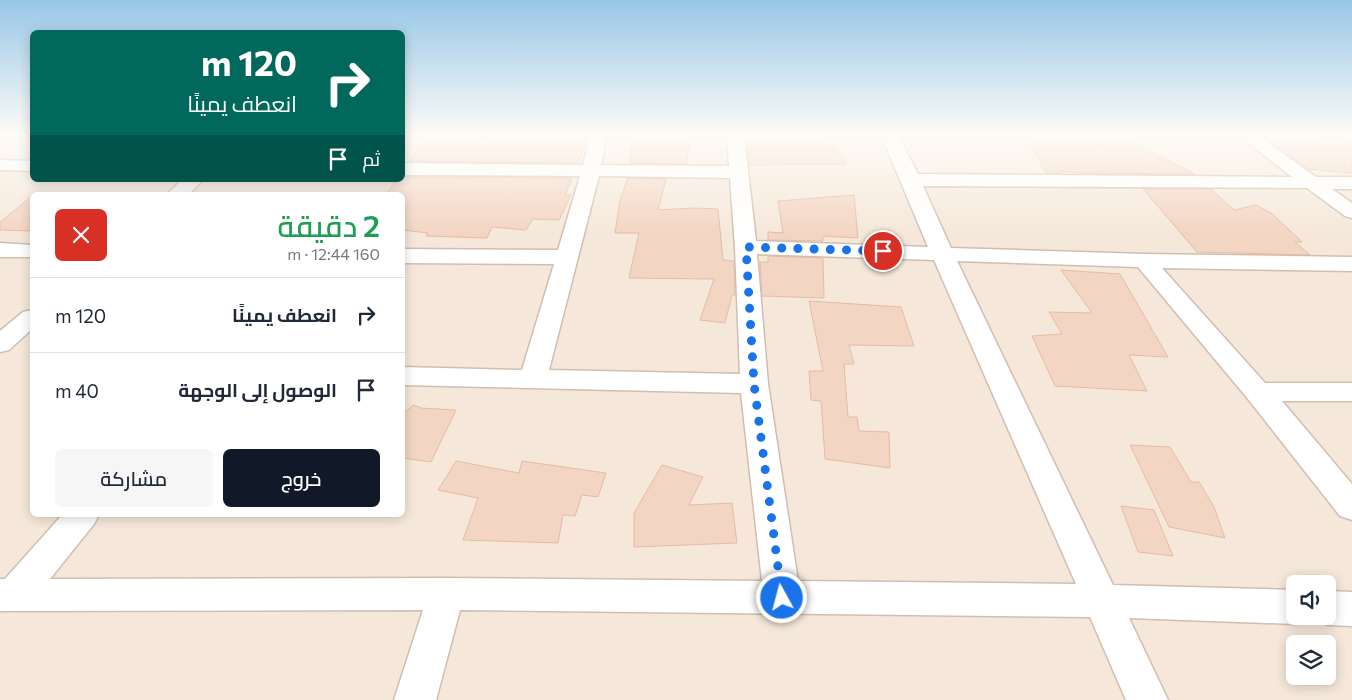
<!DOCTYPE html>
<html lang="ar">
<meta charset="utf-8">
<style>
body{margin:0;font-family:Commissioner,Cairo,sans-serif;background:#f6f6f7;color:#1f2937;direction:rtl;height:100vh;display:flex;flex-direction:column;font-size:19px;white-space:nowrap}
*{box-sizing:border-box;margin:0}
p{font-size:16px;color:#747a83}
.icon{flex:none;width:28px;height:28px;fill:none;stroke:currentColor;stroke-width:2;stroke-linecap:round;stroke-linejoin:round}
.map{position:relative;flex:1;overflow:hidden;direction:ltr}
.panel{position:absolute;left:30px;top:192px;width:375px;height:325px;display:flex;flex-direction:column;background:#fff;border-radius:8px;box-shadow:0 2px 12px #0003;direction:rtl}
.panel>*{flex:none}
.hud{position:absolute;left:30px;top:30px;width:375px;height:152px;border-radius:8px;box-shadow:0 2px 12px #0003;direction:rtl;background:#00695c;color:#fff;overflow:hidden}
.fabs{position:absolute;left:1286px;top:575px;display:grid;gap:10px}
.fabs a{display:grid;place-items:center;width:50px;height:50px;border-radius:8px;background:#fff;box-shadow:0 2px 12px #0003;font-size:25px}
.pin{position:absolute;display:grid;place-items:center;width:42px;height:42px;color:#fff;margin:-21px;border:2px solid #fff;border-radius:50%;box-shadow:0 1px 5px #0007}
.me{position:absolute;width:55px;margin:-28px;rotate:353deg;stroke-linejoin:round;filter:drop-shadow(0 0 4px #0008)}
.turn{display:flex;align-items:center;gap:18px;height:105px;padding:0 25px;font-size:22px}
.turn .icon{width:65px;height:65px;stroke-width:2.5}
.turn b{display:block;font-size:35px;line-height:42px}
.then{display:flex;align-items:center;height:48px;padding:0 25px;background:#0003;gap:10px;font-size:19px}
.round{display:grid;place-items:center;flex:none;width:52px;height:52px;border-radius:8px;background:#f6f6f7}
.overview{display:flex;align-items:center;justify-content:space-between;height:85px;padding:0 25px}
h1{font-size:30px;font-weight:600;line-height:38px;color:#1e9e55}
.primary-button{display:flex;gap:10px;margin-top:auto;padding:10px 25px}
.primary-button a{flex:1;height:58px;border-radius:8px;background:#111827;color:#fff;font-size:20px;font-weight:600;line-height:58px;text-align:center}
.primary-button a+a{background:#f6f6f7;color:#1f2937}
ul{padding:0;list-style:none}
li{display:flex;align-items:center;gap:15px;height:75px;padding:0 25px;border-top:1px solid #e0e1e3}
li div{flex:1}
li b{display:block;font-size:19px}
li em{font-style:normal}
.map>svg:first-child{display:block}
.residential{fill:#f5e8da;fill-rule:evenodd}
.building{fill:#f3d5c3;stroke:#e6bba3}
.lines{fill:none;stroke-linecap:round;stroke-linejoin:round}
.minor-casing{stroke:#d1beb0;stroke-width:3}
.minor{fill:#fff;fill-rule:evenodd}
.route{stroke:#1a73e8;stroke-width:9;stroke-dasharray:0 16.2}
</style>
<div class="map">
<svg width="1352" height="700" viewBox="0 0 1352 700">
<rect width="100%" height="100%" fill="#fdf6ec"/>
<path class="residential" d="M0 135H32V180H402L403 135H1352V700H0ZM32 195H402V515H32ZM1295 584H1328V616H1295ZM1295 644H1328V676H1295Z"/>
<path class="building" d="M481 135H588L578 163 410 161 424 141 476 143Z
M632 135H681L679 142H689L687 164 630 163Z
M756 135H829L846 164 749 165 747 140H756Z
M1025 135H1062L1068 142 1102 144 1133 143 1195 174 1080 173 1062 171V173H1046Z
M1260 135 1337 136 1352 145V173L1309 169Z
M402 177 572 178 565 195H571L559 220 533 219 526 230 492 227 487 238 426 236 428 233 402 230V195H386L396 180H402Z
M628 178 666 179 658 210 694 208 718 209 723 260 734 261 735 295H732L725 323 700 320 714 279 629 278 639 233H615L620 200Z
M1143 189H1211L1234 210 1256 205 1271 213 1302 242H1295L1310 255 1197 252Z
M854 195 858 238 823 236V241L768 240V232L783 233 778 201Z
M32 196V231L0 230V222Z
M768 256 823 258 824 298 762 296 760 262H768Z
M1061 270 1120 274 1168 357 1129 355 1147 391 1055 386 1032 336 1062 334 1049 312 1092 313Z
M809 301 901 307 914 346 849 345 854 364H844L848 417H857L859 431 889 432 890 468 825 459 821 401 811 400 809 371H823Z
M414 405 421 408 456 410 431 462 402 458V414Z
M1130 445 1170 447 1191 482H1199L1214 507 1225 538 1169 527Z
M456 461 519 473 522 461 606 473 598 497 582 495 575 516 563 515 558 543 463 540 478 498 438 490Z
M662 465 703 477 689 505 732 503 737 543 634 547V513Z
M1121 506 1154 510 1173 556 1138 552Z"/>
<g class="lines">
<defs>
<path id="minor" d="M590 135H607L601 165 729 166 727 135H744L756 241 928 247 881 135H898L918 174 1292 177 1238 135H1257L1316 177H1352V189H1332L1352 203V218L1345 216 1307 188 923 186 951 248 1144 254 1352 257V271L1162 268 1265 383H1352V401H1282L1352 484V520L1340 516 1248 399 1138 267 957 261 1113 585 1295 590V616H1309L1308 619 1295 624 1129 618 1168 700H1126L1090 617 460 610 436 700H394L423 610 0 611V579H5L62 515H99L94 524 50 579 446 578 762 581 741 393 402 385V367L522 370 554 264 402 263V249L558 250 580 176 402 175V163L583 165ZM599 176 730 178 735 247 740 374 549 370ZM757 254 934 260 1076 584 798 581 768 384Z
M0 160 32 161V171L0 170Z
M182 180H203L188 195H166Z
M0 243 32 245V257H0Z
M32 310V329L9 350 0 352V331L23 312Z
M1328 591 1352 592V626L1328 625 1315 620 1313 616H1328Z"/>
</defs>
<use href="#minor" class="minor-casing"/>
<use href="#minor" class="minor"/>
</g>
<linearGradient id="sky" x2="0" y2="1"><stop stop-color="#97c7e8"/><stop offset="0.58" stop-color="#fefbf6"/><stop offset="1" stop-color="#fefbf6" stop-opacity="0"/></linearGradient>
<rect width="1352" height="233" fill="url(#sky)"/>
<g class="lines">
<path class="route" d="M782 598 754 384 746 247 883 251"/>
</g>
</svg>
<div class="fabs">
<a><svg class="icon" aria-label="sound" viewBox="0 0 24 24"><path d="M4 9h4l5-4v14l-5-4H4zM17 9q2 3 0 6"/></svg></a>
<a><svg class="icon" aria-label="layers" viewBox="0 0 24 24"><path d="M12 4l9 5-9 5-9-5zM3 14l9 5 9-5"/></svg></a>
</div>
<div class="pin" style="left:883px;top:251px;background:#d93025"><svg class="icon" aria-label="arrive" viewBox="0 0 24 24"><path d="M6 21V4h12l-3 4 3 4H6"/></svg></div>
<svg class="me" style="left:782px;top:598px" viewBox="-20 -20 40 40"><circle r="17" fill="#1a73e8" stroke="#fff" stroke-width="3"/><path d="M0-11L8 9 0 5-8 9z" fill="#fff"/></svg>
<div class="hud">
<div class="turn"><svg class="icon" aria-label="right" viewBox="0 0 24 24"><path d="M7 20v-9h11M14 6l5 5-5 5"/></svg><div><b>120 m</b>انعطف يمينًا</div></div>
<div class="then">ثم<svg class="icon" aria-label="arrive" viewBox="0 0 24 24"><path d="M6 21V4h12l-3 4 3 4H6"/></svg></div>
</div>
<section class="panel">
<div class="overview"><div><h1>2 دقيقة</h1><p>160 m · 12:44</p></div><a class="round" style="background:#d93025;color:#fff"><svg class="icon" aria-label="close" viewBox="0 0 24 24"><path d="M6 6l12 12M18 6L6 18"/></svg></a></div>
<ul>
<li><svg class="icon" aria-label="right" viewBox="0 0 24 24"><path d="M7 20v-9h11M14 6l5 5-5 5"/></svg><div><b>انعطف يمينًا</b></div><em>120 m</em></li>
<li><svg class="icon" aria-label="arrive" viewBox="0 0 24 24"><path d="M6 21V4h12l-3 4 3 4H6"/></svg><div><b>الوصول إلى الوجهة</b></div><em>40 m</em></li>
</ul>
<div class="primary-button"><a>خروج</a><a>مشاركة</a></div>
</section>
</div>
